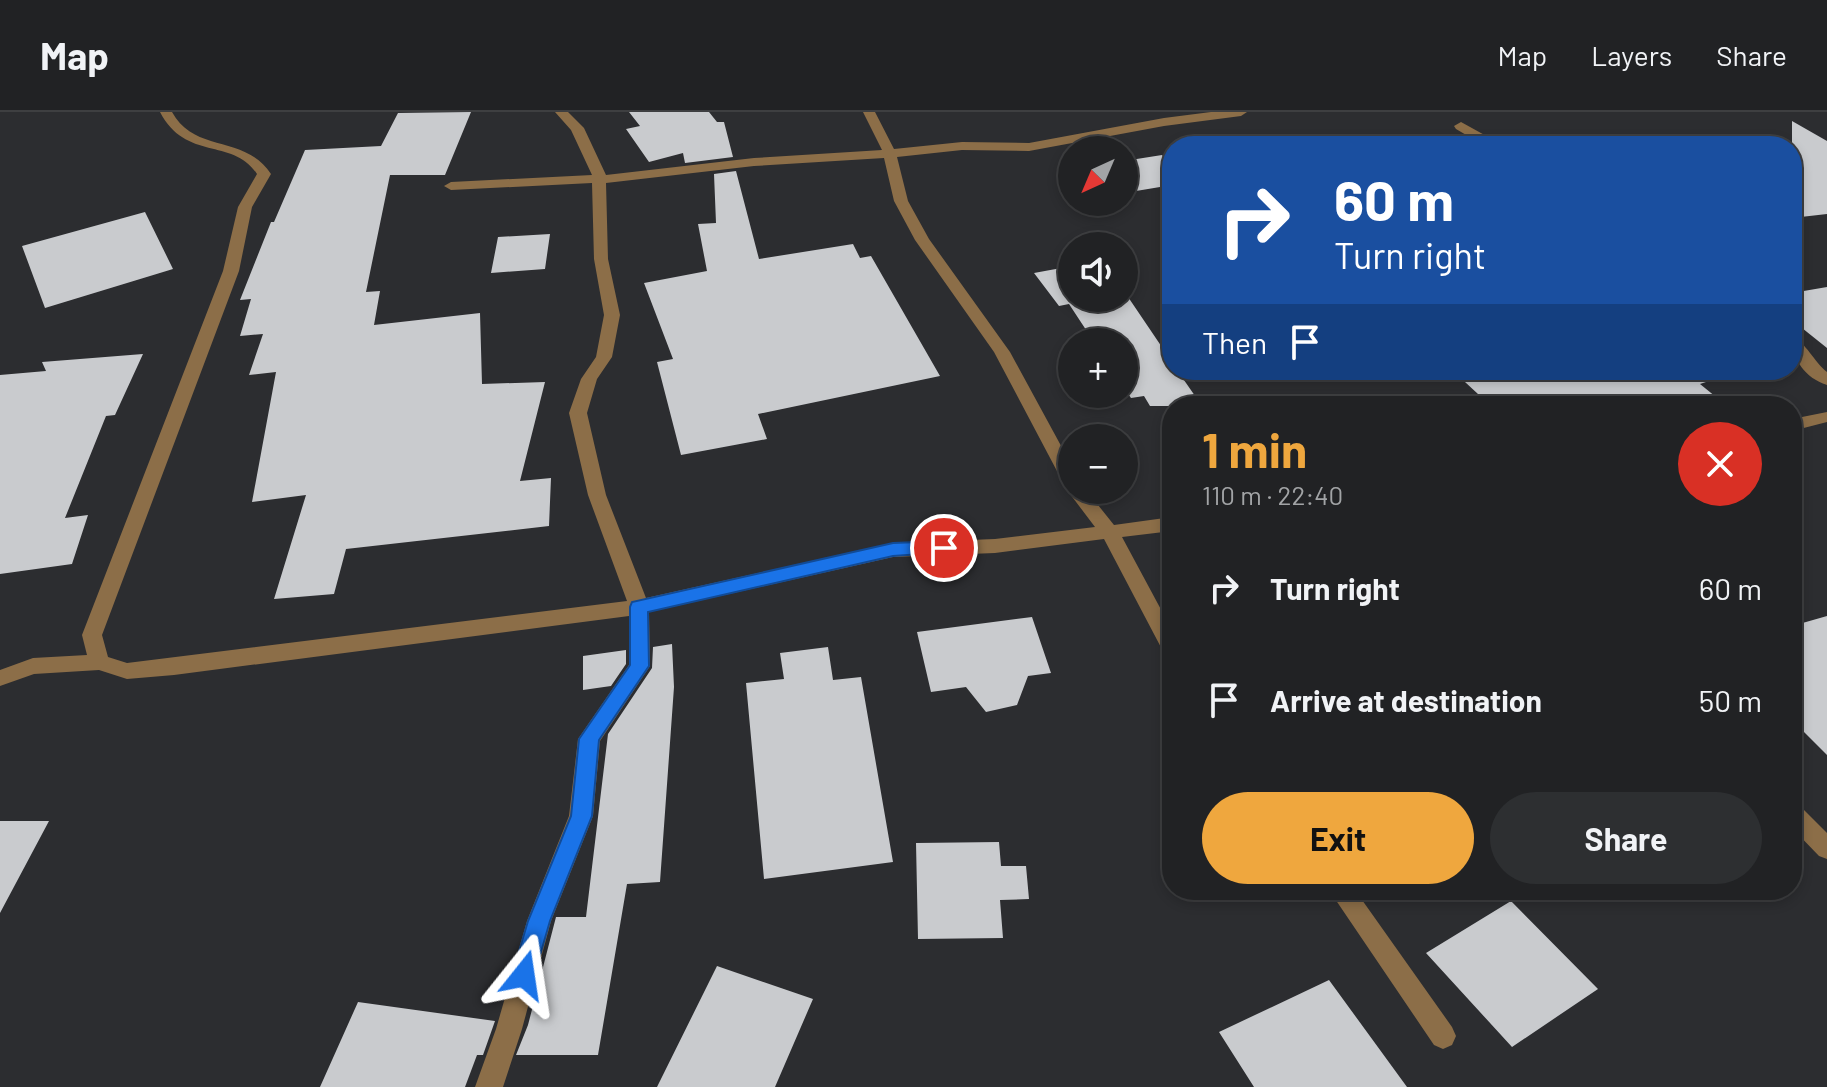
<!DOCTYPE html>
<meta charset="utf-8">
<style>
body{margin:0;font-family:Barlow,sans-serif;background:#2d2f31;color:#f1f3f6;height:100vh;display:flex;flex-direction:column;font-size:30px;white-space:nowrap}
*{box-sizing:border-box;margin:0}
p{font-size:26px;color:#a2a4a6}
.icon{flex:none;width:44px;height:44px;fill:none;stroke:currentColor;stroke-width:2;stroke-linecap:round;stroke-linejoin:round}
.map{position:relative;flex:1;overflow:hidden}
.side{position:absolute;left:1162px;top:284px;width:640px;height:504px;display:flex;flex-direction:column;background:#212224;border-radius:32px;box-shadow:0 4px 12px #0003,0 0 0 2px #3e3f41}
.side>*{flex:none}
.hud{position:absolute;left:1162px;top:24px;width:640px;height:244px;border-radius:32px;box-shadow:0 4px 12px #0003,0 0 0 2px #3e3f41;background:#1a4fa0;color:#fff;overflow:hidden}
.needle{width:52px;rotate:224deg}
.controls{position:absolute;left:1058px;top:24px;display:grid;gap:16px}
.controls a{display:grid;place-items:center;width:80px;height:80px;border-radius:50%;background:#212224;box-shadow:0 4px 12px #0003,0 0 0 2px #3e3f41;font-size:40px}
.pin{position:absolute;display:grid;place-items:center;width:68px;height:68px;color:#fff;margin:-34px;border:4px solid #fff;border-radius:50%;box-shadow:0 2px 8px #0007}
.me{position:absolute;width:88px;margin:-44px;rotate:15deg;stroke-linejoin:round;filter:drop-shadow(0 0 6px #0008)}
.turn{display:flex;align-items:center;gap:28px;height:168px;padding:0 40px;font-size:36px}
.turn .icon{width:104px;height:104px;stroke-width:2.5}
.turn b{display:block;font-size:56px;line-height:68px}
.then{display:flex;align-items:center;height:76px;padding:0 40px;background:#0003;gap:16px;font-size:30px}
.round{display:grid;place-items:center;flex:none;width:84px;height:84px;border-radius:42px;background:#2d2f31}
.overview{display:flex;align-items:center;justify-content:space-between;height:136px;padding:0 40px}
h1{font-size:48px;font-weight:700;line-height:60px;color:#efa73e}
.cta{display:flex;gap:16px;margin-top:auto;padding:16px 40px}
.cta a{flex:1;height:92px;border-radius:48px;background:#efa73e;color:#111;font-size:32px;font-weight:700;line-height:92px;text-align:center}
.cta a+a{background:#2d2f31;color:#f1f3f6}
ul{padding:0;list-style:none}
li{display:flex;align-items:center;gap:24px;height:112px;padding:0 40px}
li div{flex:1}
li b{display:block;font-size:30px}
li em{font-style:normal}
header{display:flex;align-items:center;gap:48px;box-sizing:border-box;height:112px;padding:0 40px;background:#212224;border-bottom:2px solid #3e3f41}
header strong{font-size:38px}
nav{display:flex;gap:44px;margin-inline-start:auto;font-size:28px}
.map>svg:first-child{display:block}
.building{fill:#c9cbce}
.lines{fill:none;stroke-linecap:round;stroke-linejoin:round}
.minor{fill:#8c6e48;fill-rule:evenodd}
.route{fill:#1a73e8;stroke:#114b97;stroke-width:2}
</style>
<header>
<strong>Map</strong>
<nav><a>Map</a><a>Layers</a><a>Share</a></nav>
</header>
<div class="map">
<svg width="1827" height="975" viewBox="0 0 1827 975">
<rect width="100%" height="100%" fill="#2c2d30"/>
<path class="building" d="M471 0 445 63H390L366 180 380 179 374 213 480 201 482 272 545 270 520 369 551 366 549 414 346 437 334 482 274 487 306 383 252 390 276 260 249 263 263 222 240 224 251 187 240 188 271 110H274L305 38 381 34 398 1Z
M629 0H709L717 10H724L733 45 685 51 683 41 649 50 626 17 640 14Z
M1792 9 1827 29V102L1792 106Z
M1162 43 1172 54V73L1124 81V49Z
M736 59 759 147 853 132 860 146 871 144 940 264 758 302 767 327 681 343 657 250 673 247 644 171 707 159 698 112 716 111 714 62Z
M145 100 173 157 45 196 22 134Z
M550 122 545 157 491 161 498 125Z
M1072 154V186H1124V179L1172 250V258H1177L1202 294H1150L1144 284 1131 286 1124 276V230H1094L1069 192 1059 194 1034 161Z
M1827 175V236L1792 208V181Z
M143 242 115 303 106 304 65 406 88 403 72 452 0 462V263L46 259 42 250Z
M1452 258H1708L1709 269 1700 272 1716 285 1675 294H1657L1647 286 1615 294H1491Z
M1827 504V643L1800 616 1792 613V514Z
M1032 505 1051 561 1028 564 1017 593 986 600 966 575 931 580 917 520Z
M672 532 674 575 660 770 627 772 598 943H516L528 913 556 805H586L608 622 652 556 653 535Z
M828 535 833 568 861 565 893 750 764 767 746 571 784 567 780 541Z
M626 538V552L611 574 583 578V544Z
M0 709H49L0 801Z
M999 730 1001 754H1026L1029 787 1000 788 1003 826 918 827 916 731Z
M1511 789 1598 877 1512 935 1426 841Z
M717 854 813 887 775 975H657Z
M1329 868 1407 975H1254L1219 920Z
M358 890 495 909 483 943H477L465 975H320Z"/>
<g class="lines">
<path class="minor" d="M160 0H172C195 42 245 22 271 62L252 95 239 159 102 523 108 545 127 551 627 489 588 383 569 301 581 267 596 245 604 203 594 147 592 71 451 78 444 74 451 70 592 63 571 18 555 0H568L584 16 606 63 754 46 882 38 863 0H875L894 37 962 30 1029 31 1164 6 1211 0H1247L1241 4 1164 14 1029 39 962 38 897 45 908 89 929 127 1010 240 1072 354V378H1086L1114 413 1172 405V419L1122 425 1172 518V545L1165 543 1104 427 995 441 893 445 649 500 650 554 600 629 593 704 551 809 522 917 503 975H475L496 917 527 809 569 704 578 627 629 553V504L174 563 127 567 99 558 34 562 0 574V558L33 546 87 543 82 523 223 159 238 95 257 62C233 25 186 50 160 0ZM884 46 894 89 915 128 994 240 1067 378 1095 415 995 427 893 431 646 486 606 383 587 301 597 267 612 245 620 203 608 147 606 71 754 54Z
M1461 10 1499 31 1501 34H1485L1456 17 1454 14Z
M1792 225C1806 230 1814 250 1827 260V273C1805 266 1792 247 1792 225Z
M1827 300V310L1792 319V307Z
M1792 691 1800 694 1827 721V747L1819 744 1792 716Z
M1329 778H1355L1452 915 1456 924 1452 933 1443 937 1434 933Z"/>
</g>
<path class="route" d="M944 429 953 436 950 440 893 444 648 500 649 554 599 628 592 704 550 809 532 871 524 874 516 871 512 863 528 809 571 704 579 627 630 553V495L632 490 893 431Z"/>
</svg>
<div class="controls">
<a><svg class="needle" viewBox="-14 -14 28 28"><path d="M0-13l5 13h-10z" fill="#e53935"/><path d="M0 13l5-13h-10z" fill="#a2a4a6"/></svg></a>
<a><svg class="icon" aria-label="sound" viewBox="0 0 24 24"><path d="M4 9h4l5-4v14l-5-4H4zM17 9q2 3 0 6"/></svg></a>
<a>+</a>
<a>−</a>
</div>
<div class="pin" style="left:944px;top:436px;background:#d93025"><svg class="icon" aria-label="arrive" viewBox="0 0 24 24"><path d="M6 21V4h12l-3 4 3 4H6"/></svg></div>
<svg class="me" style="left:524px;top:863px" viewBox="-20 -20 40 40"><path d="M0-17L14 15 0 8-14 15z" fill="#1a73e8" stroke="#fff" stroke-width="4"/></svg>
<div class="hud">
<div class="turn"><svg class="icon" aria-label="right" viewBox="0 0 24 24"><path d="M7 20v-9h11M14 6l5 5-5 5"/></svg><div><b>60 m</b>Turn right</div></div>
<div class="then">Then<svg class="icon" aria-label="arrive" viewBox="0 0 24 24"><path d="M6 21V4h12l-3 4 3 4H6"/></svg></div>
</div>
<section class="side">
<div class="overview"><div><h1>1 min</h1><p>110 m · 22:40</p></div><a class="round" style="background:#d93025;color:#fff"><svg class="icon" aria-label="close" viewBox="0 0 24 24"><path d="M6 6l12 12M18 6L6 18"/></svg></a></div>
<ul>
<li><svg class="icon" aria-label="right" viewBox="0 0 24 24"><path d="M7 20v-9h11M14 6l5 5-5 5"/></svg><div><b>Turn right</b></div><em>60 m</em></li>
<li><svg class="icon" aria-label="arrive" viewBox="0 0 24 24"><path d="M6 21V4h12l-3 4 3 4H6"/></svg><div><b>Arrive at destination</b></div><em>50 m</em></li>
</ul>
<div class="cta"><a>Exit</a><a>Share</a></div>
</section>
</div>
